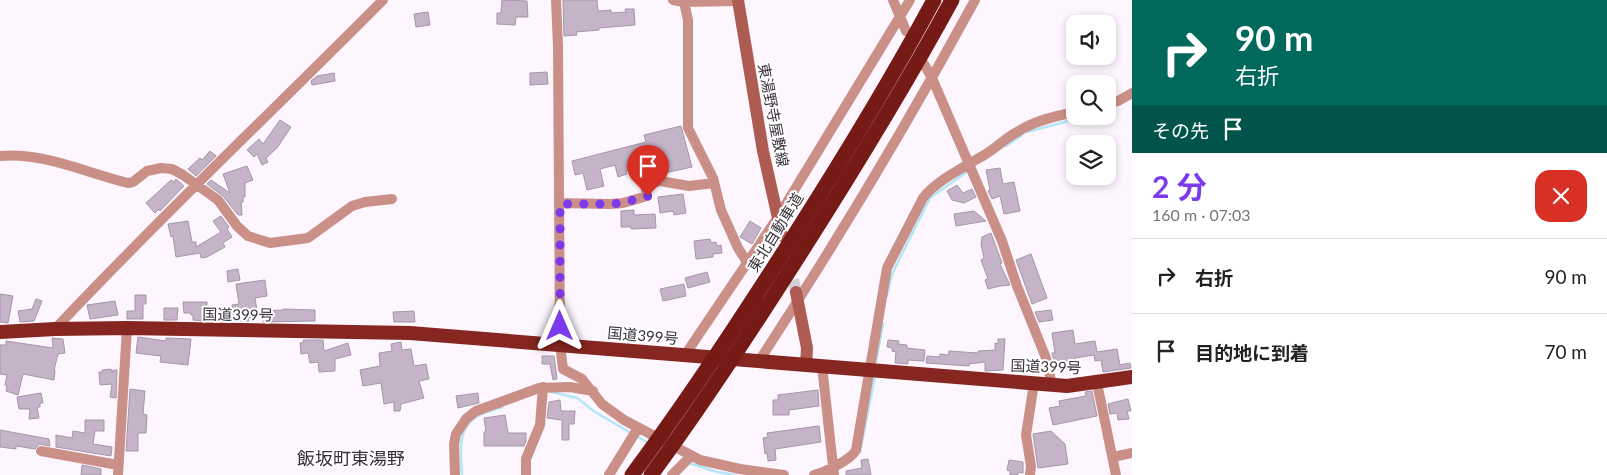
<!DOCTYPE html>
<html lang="ja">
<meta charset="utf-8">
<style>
body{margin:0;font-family:Lato,"Noto Sans JP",sans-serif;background:#f2f2f2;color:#222;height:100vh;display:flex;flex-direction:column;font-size:19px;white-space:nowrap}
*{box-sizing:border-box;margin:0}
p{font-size:16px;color:#767676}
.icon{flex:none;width:28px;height:28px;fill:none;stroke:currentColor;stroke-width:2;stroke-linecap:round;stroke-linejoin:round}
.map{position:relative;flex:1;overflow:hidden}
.details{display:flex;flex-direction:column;background:#fff;width:475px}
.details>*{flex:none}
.banner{background:#00695c;color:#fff;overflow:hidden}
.controls{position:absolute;left:1066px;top:15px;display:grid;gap:10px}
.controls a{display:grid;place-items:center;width:50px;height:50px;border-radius:10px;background:#fff;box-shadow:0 2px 8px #0003;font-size:25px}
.pin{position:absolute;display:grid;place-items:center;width:42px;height:42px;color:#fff;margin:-51px -21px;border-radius:50% 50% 50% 0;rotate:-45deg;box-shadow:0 0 5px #0007}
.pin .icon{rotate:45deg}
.me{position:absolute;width:55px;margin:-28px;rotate:0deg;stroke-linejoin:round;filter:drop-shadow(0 0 4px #0008)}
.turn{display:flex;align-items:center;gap:18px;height:105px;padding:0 20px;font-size:22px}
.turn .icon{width:65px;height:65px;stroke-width:2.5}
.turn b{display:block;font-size:35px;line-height:42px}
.then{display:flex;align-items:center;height:48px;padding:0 20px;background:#0003;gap:10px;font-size:19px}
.round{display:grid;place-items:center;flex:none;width:52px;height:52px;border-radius:15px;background:#f2f2f2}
.head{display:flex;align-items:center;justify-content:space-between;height:85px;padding:0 20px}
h1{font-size:30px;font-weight:700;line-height:38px;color:#7c3aed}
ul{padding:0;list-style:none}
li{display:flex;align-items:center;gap:15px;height:75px;padding:0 20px;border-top:1px solid #e0e0e0}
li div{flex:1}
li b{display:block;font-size:19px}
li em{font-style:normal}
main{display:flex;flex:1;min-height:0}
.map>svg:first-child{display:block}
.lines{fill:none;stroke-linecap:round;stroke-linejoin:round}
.stream{stroke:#b1e7f9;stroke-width:2.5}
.building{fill:#c5b4c8;stroke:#a595a9}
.secondary-tunnel{stroke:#d6cfd7;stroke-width:12;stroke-dasharray:12 6;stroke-linecap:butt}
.minor{stroke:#ca9088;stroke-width:10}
.secondary{stroke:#ae5c52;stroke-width:12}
.trunk{stroke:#862620;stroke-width:14}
.motorway{stroke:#761a15;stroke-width:15}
.route{stroke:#7c3aed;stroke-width:9;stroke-dasharray:0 16.2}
.labels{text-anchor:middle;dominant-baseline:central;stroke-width:4;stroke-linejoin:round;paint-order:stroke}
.street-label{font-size:15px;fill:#3a333c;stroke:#fff}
.quarter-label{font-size:18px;fill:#3b2e3e;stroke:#fff}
</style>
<main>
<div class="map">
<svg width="1132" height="475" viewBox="0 0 1132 475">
<rect width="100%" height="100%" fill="#fdf6fe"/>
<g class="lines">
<path class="stream" d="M1027 132 1087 116
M1006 146 1022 135
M887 296 892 274 930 198 968 171
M876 362 883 324
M552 392 577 398 595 412 631 433
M635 435 648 443
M860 452 875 376
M689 463 717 472 736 475
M462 475C461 455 456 430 476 417 484 412 494 410 502 407"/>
</g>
<path class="building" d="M502 0 527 1 528 17H516L515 25 497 24V13H501Z
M563 0H597L598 11 611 10V13L626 12 625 9H634L635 25 599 28V30L576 32 577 35 564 36Z
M428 12 430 25 416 27 414 14Z
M547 72 548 84 530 85V73Z
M334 73 335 81 312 85 311 81 317 76Z
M280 120 291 127 277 148 266 158 268 162 262 165 257 154 254 157 247 150 259 139 263 144Z
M681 126 692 167 660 174 657 162 634 168V169L626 171 627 174 618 177 615 165 600 169 604 186 587 190 583 173 575 175 572 161 646 142 644 135Z
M210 151 216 156 196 176 188 169 200 158 202 160Z
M247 166 253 180 245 183V197H243V202H241L242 215H238L223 196 207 184 211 180 230 193 223 174Z
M1000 168 1003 184 1014 182 1020 211 1004 214 1000 196 992 199 988 191 990 190 986 170Z
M176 179 184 186 160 211 159 209 155 213 146 203 171 180 174 182Z
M957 185 963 193 972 189 976 197 964 203 952 200 947 191Z
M683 194 686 213 674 215 673 211 660 213 658 197Z
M634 210V215L655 214 656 228 631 229V227H621V211Z
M974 211 986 221 956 226 954 214Z
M221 216 229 227 227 229 232 237 223 243 225 247 207 257 201 258 200 253 176 257 173 236 171 237 168 224 188 221 192 242H196V247L221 232 213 221Z
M750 221 761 228 752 244 740 237Z
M991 233 1002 263 1000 264 1010 285 1000 286 988 289 985 280 988 279 981 260 984 258 981 244 982 237Z
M710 239 711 243 716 242 717 246 721 245 722 253 713 254V257L696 259 694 241Z
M1031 254 1047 298 1032 304 1016 260Z
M238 269 240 280 228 282 227 271Z
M707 272 710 282 688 288 685 278Z
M265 280 267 296 255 298 258 317 248 318 249 321H234L232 305 239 304 236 284Z
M684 284 686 296 663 301 660 289Z
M0 294 13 296 8 323 0 322Z
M135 295H146V304H143V319H127V311H135Z
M36 299 42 301 34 321 20 322 18 311 32 309Z
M115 301 118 315 90 319 87 305Z
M183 302H207V321L193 320V315H191V313H184Z
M164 308H178L177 320H164Z
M283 309 315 310V321L263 322V311L283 310Z
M1051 310 1053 320 1039 322 1035 312Z
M414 311 415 322H394L393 312Z
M1073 330 1075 344 1095 341 1097 352 1117 349 1120 365 1130 363 1131 368 1103 372 1101 360 1095 361 1094 355 1075 358 1077 366 1056 369 1052 353H1055L1052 333Z
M138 337 166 341V338L191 339 188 365 160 362 161 356 136 353Z
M52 338 63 339 65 353 58 354 54 370H55L54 380 23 374 18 395 6 391 7 386 5 385 7 375 0 374V345H6V341L53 348Z
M998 339H1005L1003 370 985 371V362L969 364V366L926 363 927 356 940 357V354L948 355 949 351 978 353V351L995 350V343L998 344Z
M303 340H323L324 351 348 343 351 355 335 359V371L319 372 318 362 310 363 308 353 301 354 300 343 304 342Z
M888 340 899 341 898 344 907 345V348L925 350 924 361 908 360V364L895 363 896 352 892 351V348L887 347Z
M401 342 402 350 411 349 414 366 426 364 429 379 419 381 424 398 401 404 400 411H394V402L384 404 381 383 363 386 360 370 380 366 379 353 392 351 391 344Z
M542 356H554L557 379 553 380 550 364H542Z
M111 369 112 373 113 370H117L116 398 110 397 112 384 100 385 99 372H103L102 370Z
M130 389 145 391 143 414 147 415 146 433H138V451H126Z
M818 390 819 406 789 410V415H773V400H778V395Z
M1092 391 1097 416 1053 425 1049 408 1060 406 1059 401 1086 396 1085 392Z
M41 393 43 403H40V407H37L39 418 29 419 30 409H19L17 397Z
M478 393 479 403 458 408 456 396Z
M1128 399 1131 411H1127L1129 419 1118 420 1117 413 1110 414 1108 404Z
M560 400 561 411H575L574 424H569V440H562V420L547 418 549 402Z
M505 415 508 433H526V441L524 446H484V432H486L484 418Z
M85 420H104V431H95L93 444 112 447 111 456 56 447V435L72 438 73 431 85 433Z
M819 426 821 442 775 449 776 460 768 461 767 453 765 454 763 438 768 437 767 433Z
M0 430 49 439 50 446 39 444 35 449 16 446V449L0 447Z
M1051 431 1065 444 1068 464 1038 468 1033 434Z
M868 459 871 475H846V471L862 468 861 460Z
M1009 460 1023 462V473L1018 472V475H1010V471L1007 470Z
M82 465 101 469V475H81Z"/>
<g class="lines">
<path class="secondary-tunnel" d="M789 262 796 292"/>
<path class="minor" d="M556 0 558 46 560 344 563 369 582 379 602 404 624 420 700 460 740 469 784 475
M673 0 684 2 738 1
M893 0 906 31
M684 2 688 20V128L713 178 721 210 738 248 747 262
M924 64 932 78 1002 241 1017 286 1046 358 1052 385
M1108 104 1118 101 1132 93
M0 156C44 152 86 173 128 183L133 182 147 171 161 168 172 169 183 175 218 200 237 226 248 236 270 243 308 238 352 206 365 202 392 199
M560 203 610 204 623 203 647 196 645 184 660 181 689 186 714 183
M55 329C161 216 274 110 383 0
M685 355 778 217 910 0
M759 361C836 243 908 123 975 0
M822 366 834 475
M1097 383 1116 475
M41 451 118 465
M1113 457 1132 453
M118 475 127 328
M455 475 454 444 456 434 466 419 476 411 539 388 570 387 593 391
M526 475V459L540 425 543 387
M609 475 638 428
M672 475 691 456
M814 475C825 472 851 460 856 450L887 268 923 198C936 181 961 169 979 158 993 151 1004 139 1017 132 1034 121 1055 116 1075 112
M1030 475 1031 466 1026 435 1034 383"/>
<path class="secondary" d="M738 0 763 151 782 236
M796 292 807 348 806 365"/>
<path class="trunk" d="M0 332 55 329 127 328 410 333 1067 386 1132 377"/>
<path class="motorway" d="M632 475C690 397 743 316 795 234 844 157 891 80 934 0
M651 475C702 406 749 334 795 262 850 176 903 90 952 0"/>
</g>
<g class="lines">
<path class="route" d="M560 326V204H610L622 203 648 196"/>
</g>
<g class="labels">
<g class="street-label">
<text transform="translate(774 115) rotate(79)">東湯野寺屋敷線</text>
<text transform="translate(775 232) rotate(-58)">東北自動車道</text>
<text transform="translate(238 314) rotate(1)">国道399号</text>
<text transform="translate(643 335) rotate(5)">国道399号</text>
<text transform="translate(1046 366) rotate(2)">国道399号</text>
</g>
<g class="quarter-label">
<text x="351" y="458">飯坂町東湯野</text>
</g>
</g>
</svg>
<div class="controls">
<a><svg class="icon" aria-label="sound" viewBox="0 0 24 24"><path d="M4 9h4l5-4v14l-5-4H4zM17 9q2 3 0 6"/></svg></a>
<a><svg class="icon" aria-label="search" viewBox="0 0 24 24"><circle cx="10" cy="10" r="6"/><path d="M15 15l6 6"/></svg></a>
<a><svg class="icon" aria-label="layers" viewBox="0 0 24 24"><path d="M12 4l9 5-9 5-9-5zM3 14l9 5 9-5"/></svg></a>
</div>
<div class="pin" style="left:648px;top:196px;background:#d93025"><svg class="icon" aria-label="arrive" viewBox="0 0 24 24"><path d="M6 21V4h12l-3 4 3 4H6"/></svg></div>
<svg class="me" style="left:560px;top:326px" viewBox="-20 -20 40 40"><path d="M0-17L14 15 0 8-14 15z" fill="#7c3aed" stroke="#fff" stroke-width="4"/></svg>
</div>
<section class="details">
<div class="banner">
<div class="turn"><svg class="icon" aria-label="right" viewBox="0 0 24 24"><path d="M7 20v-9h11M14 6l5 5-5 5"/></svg><div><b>90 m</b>右折</div></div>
<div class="then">その先<svg class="icon" aria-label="arrive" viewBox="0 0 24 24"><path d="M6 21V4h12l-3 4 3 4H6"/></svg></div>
</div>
<div class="head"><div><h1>2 分</h1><p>160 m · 07:03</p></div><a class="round" style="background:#d93025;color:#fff"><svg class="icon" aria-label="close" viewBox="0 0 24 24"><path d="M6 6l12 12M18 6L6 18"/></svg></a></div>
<ul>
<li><svg class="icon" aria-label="right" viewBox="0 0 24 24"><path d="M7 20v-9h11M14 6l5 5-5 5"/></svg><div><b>右折</b></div><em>90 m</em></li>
<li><svg class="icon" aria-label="arrive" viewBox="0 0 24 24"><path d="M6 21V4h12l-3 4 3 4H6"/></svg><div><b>目的地に到着</b></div><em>70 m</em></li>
</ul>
</section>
</main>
